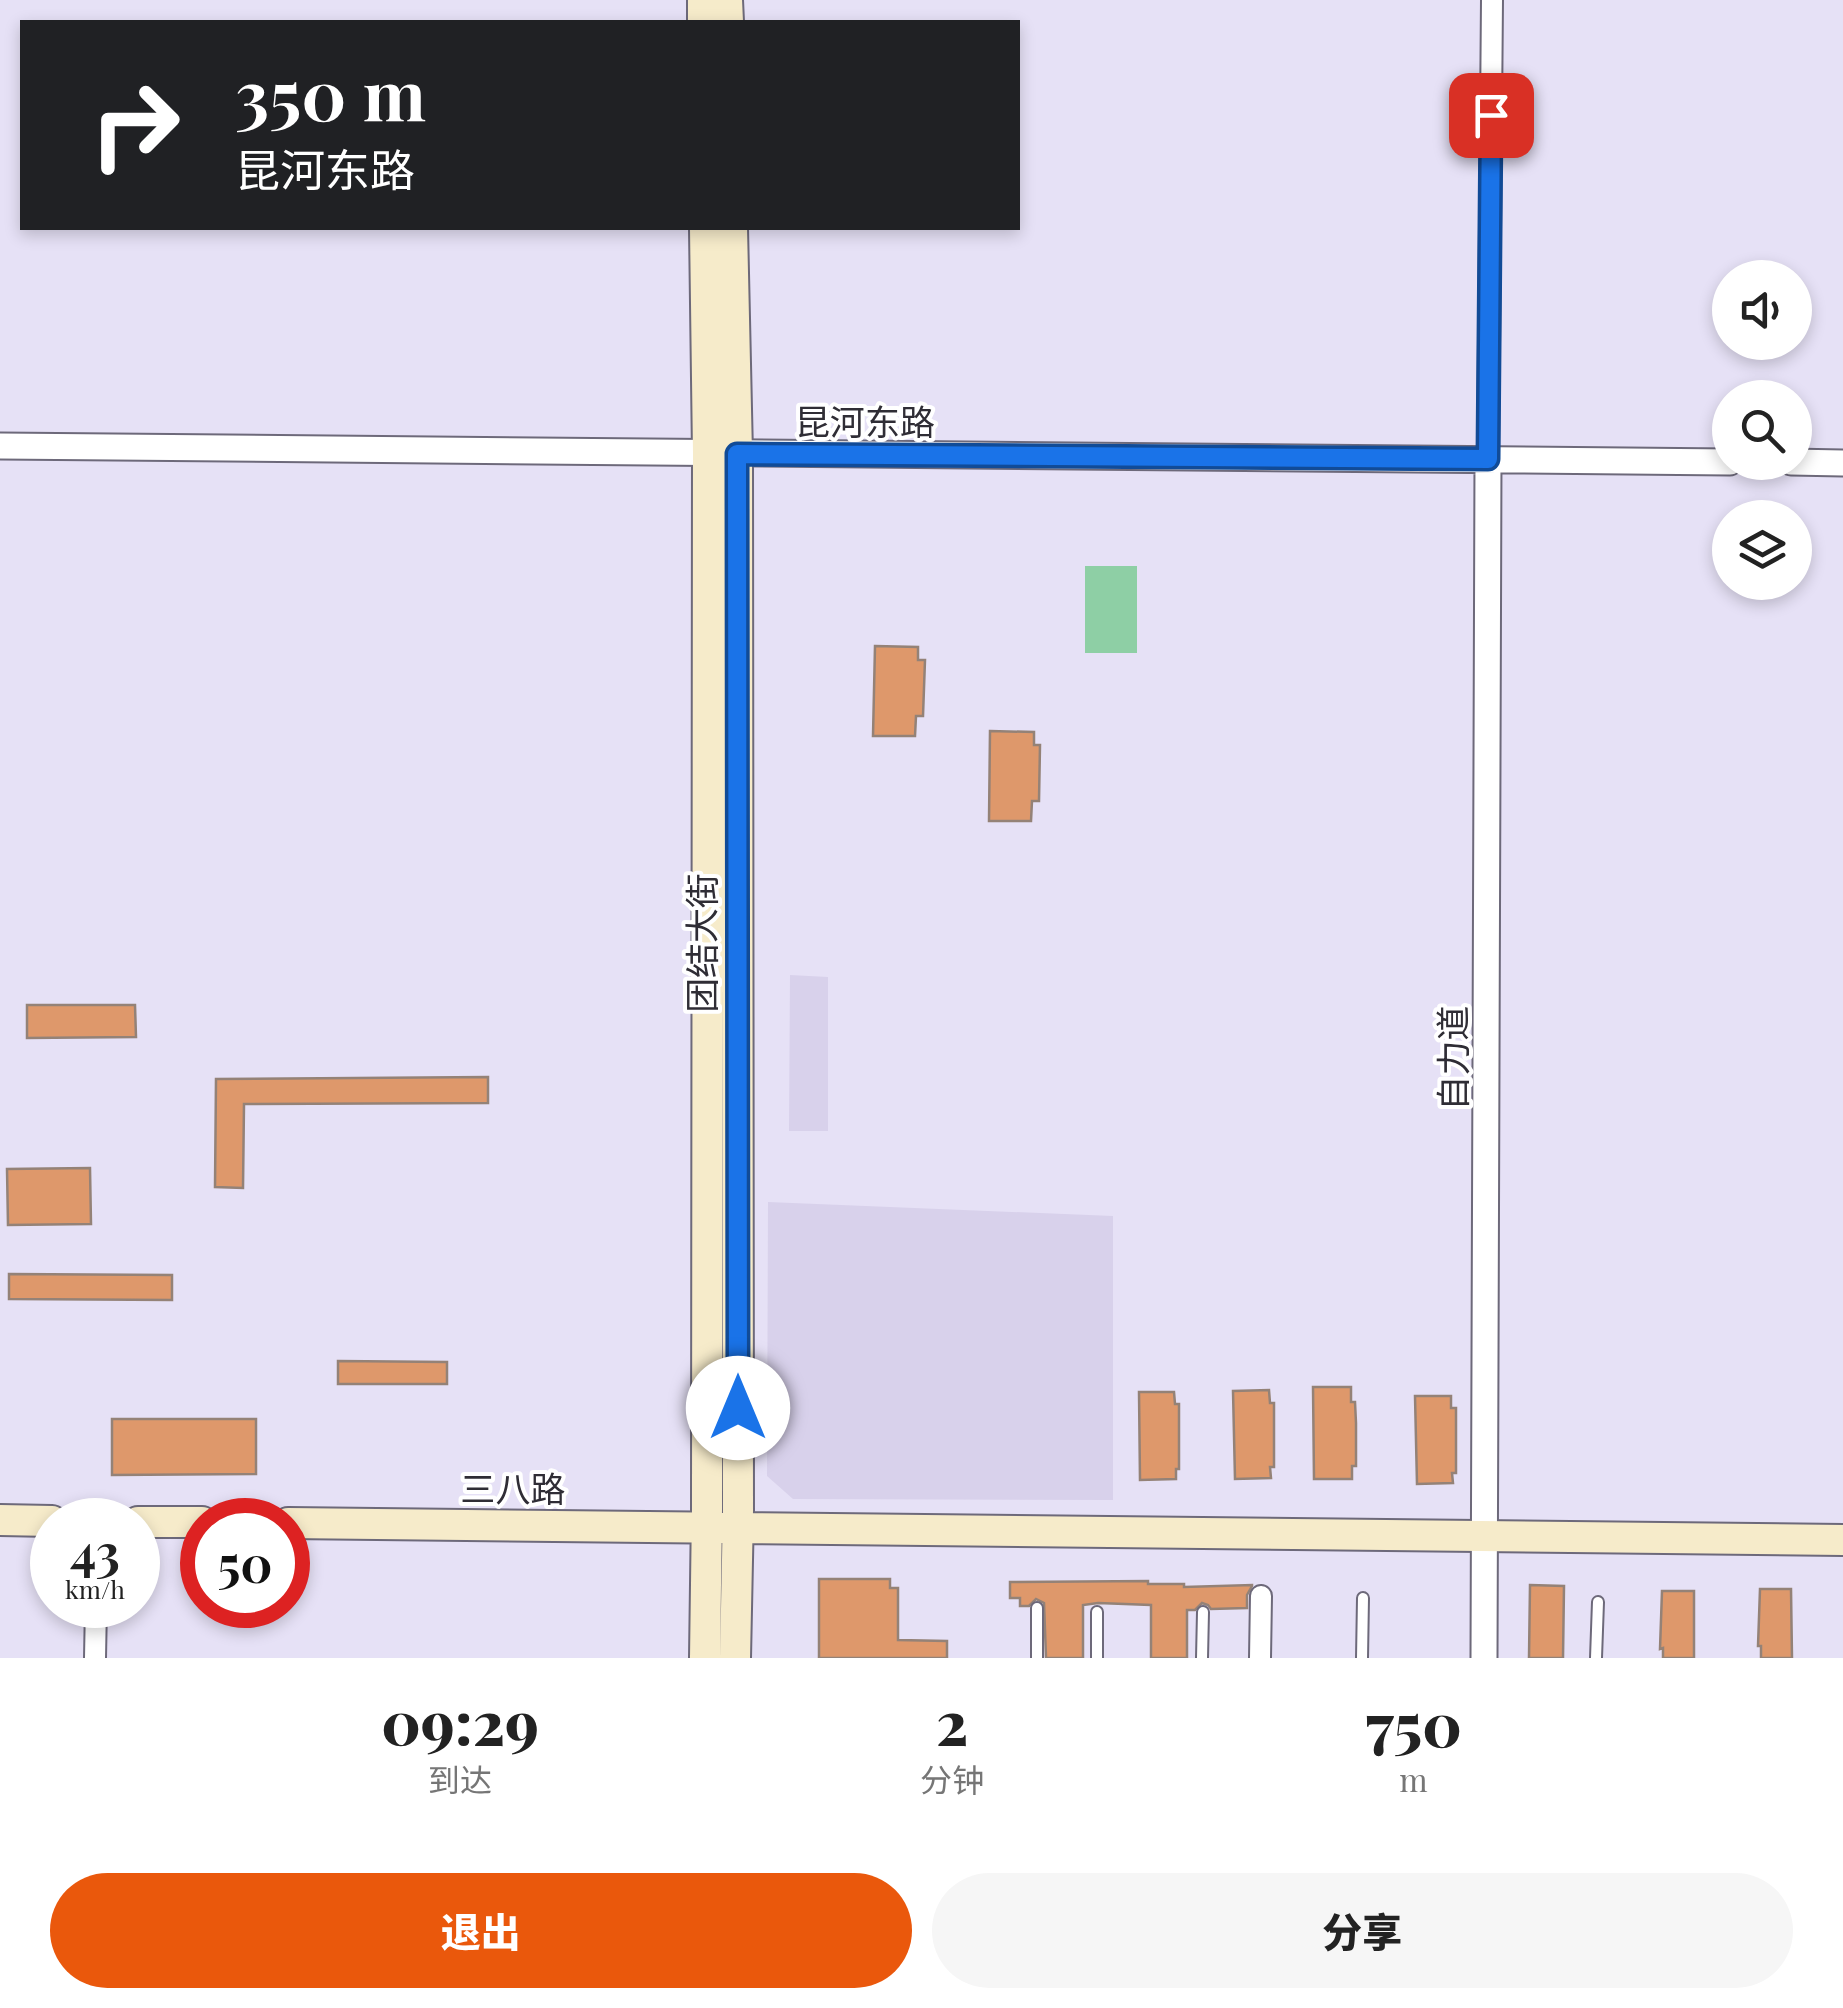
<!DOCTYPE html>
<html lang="zh">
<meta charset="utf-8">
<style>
body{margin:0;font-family:"Playfair Display","Noto Sans SC",serif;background:#f6f6f6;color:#222;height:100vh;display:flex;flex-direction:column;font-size:38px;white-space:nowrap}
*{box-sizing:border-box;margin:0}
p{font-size:32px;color:#767676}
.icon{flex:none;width:55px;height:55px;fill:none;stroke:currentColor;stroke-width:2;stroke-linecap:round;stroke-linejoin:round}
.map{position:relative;height:1658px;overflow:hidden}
.panel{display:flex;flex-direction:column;background:#fff;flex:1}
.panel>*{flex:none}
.banner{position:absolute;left:20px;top:20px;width:1000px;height:210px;border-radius:0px;box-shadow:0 5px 15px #0003;background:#202124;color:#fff;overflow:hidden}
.buttons{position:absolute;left:1712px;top:260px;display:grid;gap:20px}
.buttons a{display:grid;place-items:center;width:100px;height:100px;border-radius:50%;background:#fff;box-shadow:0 5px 15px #0003;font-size:50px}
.speed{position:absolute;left:30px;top:1498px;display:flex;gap:20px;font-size:50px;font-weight:700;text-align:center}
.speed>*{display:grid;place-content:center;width:130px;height:130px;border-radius:50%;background:#fff;box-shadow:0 5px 15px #0003;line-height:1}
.speed small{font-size:25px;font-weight:400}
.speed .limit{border:15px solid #d22;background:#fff;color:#111}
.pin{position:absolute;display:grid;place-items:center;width:85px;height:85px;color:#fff;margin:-42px;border-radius:20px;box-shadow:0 5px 15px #0006}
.me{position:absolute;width:110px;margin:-55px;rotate:0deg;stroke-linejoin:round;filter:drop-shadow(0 0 8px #0008)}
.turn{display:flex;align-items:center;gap:35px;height:210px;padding:0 50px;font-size:45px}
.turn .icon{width:130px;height:130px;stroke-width:2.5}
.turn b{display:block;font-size:70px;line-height:85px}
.eta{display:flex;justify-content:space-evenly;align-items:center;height:170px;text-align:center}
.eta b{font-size:60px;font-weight:800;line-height:70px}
.primary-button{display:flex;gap:20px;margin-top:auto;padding:20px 50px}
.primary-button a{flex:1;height:115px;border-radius:60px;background:#ea580c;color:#fff;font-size:40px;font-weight:800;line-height:115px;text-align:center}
.primary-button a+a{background:#f6f6f6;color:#222}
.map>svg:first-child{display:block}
.built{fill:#d8d1eb}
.green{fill:#8ecfa5}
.building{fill:#de986b;stroke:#948277;stroke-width:2.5}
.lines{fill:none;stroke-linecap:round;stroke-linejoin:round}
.service-casing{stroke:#6d697a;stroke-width:14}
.minor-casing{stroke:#6d697a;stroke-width:24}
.tertiary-casing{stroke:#6d697a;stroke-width:29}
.secondary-casing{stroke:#6d697a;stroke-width:34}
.service{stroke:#fff;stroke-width:10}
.minor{stroke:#fff;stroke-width:20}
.tertiary{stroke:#fff;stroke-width:25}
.secondary{stroke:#f6ebca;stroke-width:30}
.route-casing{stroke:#114b97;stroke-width:25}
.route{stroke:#1a73e8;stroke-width:18}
.labels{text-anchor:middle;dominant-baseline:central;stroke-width:8;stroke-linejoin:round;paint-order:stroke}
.street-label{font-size:35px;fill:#2f2d35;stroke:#fff}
</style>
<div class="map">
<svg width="1843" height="1658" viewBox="0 0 1843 1658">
<rect width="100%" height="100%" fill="#e6e1f6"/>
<path class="built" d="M790 975 828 977V1131H789Z
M768 1202 1113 1216V1500L793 1499 767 1476Z"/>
<path class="green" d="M1085 566H1137V653H1085Z"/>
<path class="building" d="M875 646 918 647V660H925L923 716H916L915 736H873Z
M990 731 1034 732V745H1040L1039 801H1032L1031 821H989Z
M27 1005H135L136 1037 27 1038Z
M488 1077V1103L244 1104 243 1188 215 1187 216 1079Z
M90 1168 91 1224 8 1225 7 1169Z
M9 1274 172 1275V1300L9 1299Z
M338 1361 447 1362V1384H338Z
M1313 1387H1351V1402H1355L1356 1423V1466H1352V1479H1314Z
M1269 1390 1270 1403H1274V1467H1270L1271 1478 1235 1479 1233 1391Z
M1139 1392H1174L1175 1404H1179V1469H1176V1479L1140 1480Z
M1415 1396H1451V1408H1456V1473H1452L1453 1483 1417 1484Z
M112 1419H256V1474L112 1475Z
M819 1579H890V1588H898V1640L947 1641V1658H819Z
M1148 1581V1584H1184V1587L1252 1585V1586L1247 1595V1608L1211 1609 1208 1605 1202 1603 1195 1610H1187V1658H1151V1605L1098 1603 1083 1605V1658H1048L1046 1657 1044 1603 1036 1599 1029 1606H1020V1598H1010V1582Z
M1530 1585 1564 1586 1563 1658H1529Z
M1760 1589H1791L1792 1658H1761V1646H1758Z
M1662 1591H1694V1658H1663V1648L1660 1649Z"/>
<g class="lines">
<defs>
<path id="service" d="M1037 1658V1608
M1097 1658V1612
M1202 1658 1203 1612
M1362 1658 1363 1598
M1596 1658 1598 1602"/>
<path id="minor" d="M1488 459 1492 0
M95 1658 96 1605
M1260 1658 1261 1596"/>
<path id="tertiary" d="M0 446 1730 462
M1791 462 1843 463
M1484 1658 1488 459"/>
<path id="secondary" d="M703 0V22
M727 0 728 22
M732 228 737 454 738 1511 735 1658
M0 1520 52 1521
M138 1522H202
M288 1523C806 1526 1324 1538 1843 1540
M705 1658 707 1510 708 454 705 228"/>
</defs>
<use href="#service" class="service-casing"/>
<use href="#minor" class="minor-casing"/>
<use href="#tertiary" class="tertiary-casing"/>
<use href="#secondary" class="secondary-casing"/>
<use href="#service" class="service"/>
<use href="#minor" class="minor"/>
<use href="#tertiary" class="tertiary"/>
<use href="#secondary" class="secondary"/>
</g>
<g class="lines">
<defs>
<path id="route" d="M738 1408 737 454 1488 459 1491 115"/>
</defs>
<use href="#route" class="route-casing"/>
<use href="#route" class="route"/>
</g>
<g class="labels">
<g class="street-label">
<text x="865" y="420">昆河东路</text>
<text transform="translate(700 943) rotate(-90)">团结大街</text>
<text transform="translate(1451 1058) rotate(-90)">自力道</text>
<text x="513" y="1487">三八路</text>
</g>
</g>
</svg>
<div class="buttons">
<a><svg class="icon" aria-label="sound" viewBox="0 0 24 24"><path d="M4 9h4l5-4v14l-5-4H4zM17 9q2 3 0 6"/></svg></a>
<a><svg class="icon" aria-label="search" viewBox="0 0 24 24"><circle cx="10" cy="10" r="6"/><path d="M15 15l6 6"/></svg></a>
<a><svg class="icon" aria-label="layers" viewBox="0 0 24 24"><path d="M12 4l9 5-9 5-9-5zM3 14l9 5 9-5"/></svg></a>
</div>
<div class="speed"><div>43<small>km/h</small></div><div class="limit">50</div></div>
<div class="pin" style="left:1491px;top:115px;background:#d93025"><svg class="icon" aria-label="arrive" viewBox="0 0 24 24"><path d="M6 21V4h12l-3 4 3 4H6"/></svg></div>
<svg class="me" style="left:738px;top:1408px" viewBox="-20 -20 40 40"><circle r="19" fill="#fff"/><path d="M0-13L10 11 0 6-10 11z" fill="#1a73e8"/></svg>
<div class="banner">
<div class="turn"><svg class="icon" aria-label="right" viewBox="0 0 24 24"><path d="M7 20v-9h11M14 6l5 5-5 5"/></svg><div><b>350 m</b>昆河东路</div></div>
</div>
</div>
<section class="panel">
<div class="eta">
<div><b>09:29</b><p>到达</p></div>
<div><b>2</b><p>分钟</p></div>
<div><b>750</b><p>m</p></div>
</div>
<div class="primary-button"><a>退出</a><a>分享</a></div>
</section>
